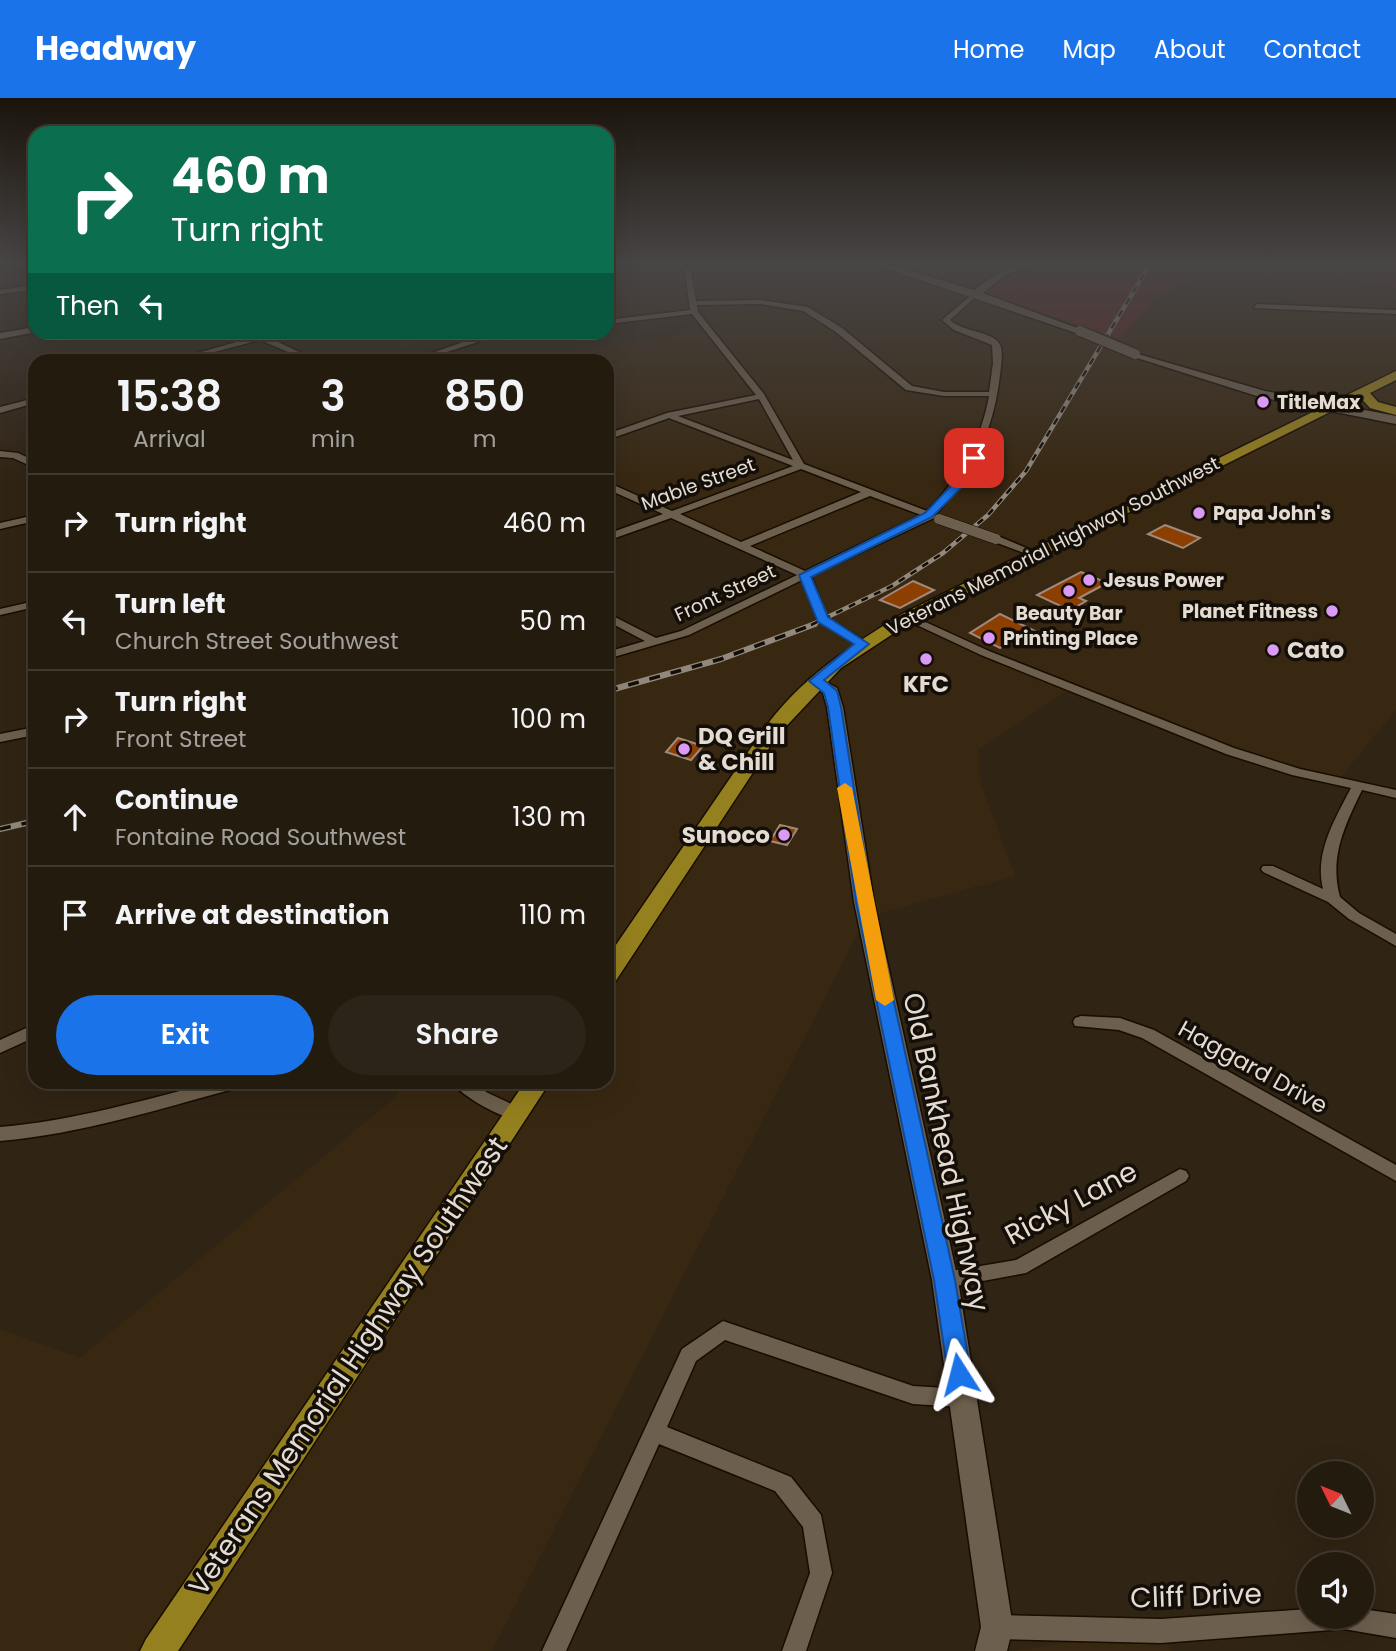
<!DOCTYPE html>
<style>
body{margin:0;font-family:Poppins,sans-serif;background:#2c2418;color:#f1f3f6;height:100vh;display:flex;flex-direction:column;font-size:26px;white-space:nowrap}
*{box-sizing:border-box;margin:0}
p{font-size:23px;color:#a3a19e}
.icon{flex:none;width:38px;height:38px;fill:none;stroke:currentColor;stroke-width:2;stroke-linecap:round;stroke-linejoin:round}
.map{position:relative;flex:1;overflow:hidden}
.drawer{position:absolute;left:28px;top:256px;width:586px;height:735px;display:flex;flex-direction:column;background:#241b0f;border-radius:21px;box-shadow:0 7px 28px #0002,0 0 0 2px #41392f}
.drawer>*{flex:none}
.top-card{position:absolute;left:28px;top:28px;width:586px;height:214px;border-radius:21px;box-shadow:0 7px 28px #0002,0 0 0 2px #41392f;background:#0b6e4f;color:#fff;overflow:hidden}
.needle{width:46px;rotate:313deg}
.fabs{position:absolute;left:1297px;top:1363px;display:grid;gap:14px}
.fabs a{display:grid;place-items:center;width:77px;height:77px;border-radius:50%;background:#241b0f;box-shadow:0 7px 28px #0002,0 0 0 2px #41392f;font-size:35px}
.pin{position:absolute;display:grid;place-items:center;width:60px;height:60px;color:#fff;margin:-30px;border-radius:14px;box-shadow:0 4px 10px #0006}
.me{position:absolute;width:77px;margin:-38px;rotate:351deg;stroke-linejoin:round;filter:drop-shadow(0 0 5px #0008)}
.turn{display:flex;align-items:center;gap:24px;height:147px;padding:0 28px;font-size:32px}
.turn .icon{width:91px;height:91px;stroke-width:2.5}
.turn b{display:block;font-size:49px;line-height:60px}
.then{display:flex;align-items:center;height:66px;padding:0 28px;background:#0003;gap:14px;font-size:26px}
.eta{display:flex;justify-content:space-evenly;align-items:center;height:119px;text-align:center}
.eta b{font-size:42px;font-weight:600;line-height:49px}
.primary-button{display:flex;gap:14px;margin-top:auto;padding:14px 28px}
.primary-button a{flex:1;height:80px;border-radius:42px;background:#1a73e8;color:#fff;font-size:28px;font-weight:600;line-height:80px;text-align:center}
.primary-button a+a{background:#2c2418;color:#f1f3f6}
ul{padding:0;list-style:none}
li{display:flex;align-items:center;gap:21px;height:98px;padding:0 28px;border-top:2px solid #41392f}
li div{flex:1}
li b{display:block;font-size:26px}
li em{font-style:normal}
header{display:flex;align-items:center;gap:42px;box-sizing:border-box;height:98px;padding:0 35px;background:#1a73e8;color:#fff}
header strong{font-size:33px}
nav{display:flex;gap:38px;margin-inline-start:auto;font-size:24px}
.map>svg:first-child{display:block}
.built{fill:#382812}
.green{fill:#5b221e}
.building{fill:#8c3f01;stroke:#a0897e;stroke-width:2}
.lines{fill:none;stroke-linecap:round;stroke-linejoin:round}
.street-casing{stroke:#180d01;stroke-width:3}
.secondary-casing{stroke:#180d01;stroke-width:3}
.primary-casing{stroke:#180d01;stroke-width:3}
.street{fill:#6d5f4d;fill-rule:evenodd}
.secondary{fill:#6d5f4d;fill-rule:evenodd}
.primary{fill:#95801f;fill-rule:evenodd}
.rail-far1-casing{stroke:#92897c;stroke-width:4.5}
.rail-casing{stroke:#92897c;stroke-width:6}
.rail-far1{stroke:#140e08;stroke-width:2.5;stroke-dasharray:7;stroke-linecap:butt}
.rail{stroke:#140e08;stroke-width:3.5;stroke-dasharray:11;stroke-linecap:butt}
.street-bridge-casing{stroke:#180d01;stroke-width:11;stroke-linecap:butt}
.secondary-bridge-casing{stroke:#180d01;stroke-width:12;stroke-linecap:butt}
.street-bridge{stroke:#6d5f4d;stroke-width:10}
.secondary-bridge{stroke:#6d5f4d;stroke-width:10}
.route{fill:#1a73e8;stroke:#114b97;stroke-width:2}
.slow{fill:#f59e0b}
.poi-dot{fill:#da9af6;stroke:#140e08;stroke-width:2.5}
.labels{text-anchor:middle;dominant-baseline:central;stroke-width:7;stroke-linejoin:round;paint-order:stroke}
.far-poi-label{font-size:19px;font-weight:bold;fill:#e4dcd2;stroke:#140e08;text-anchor:start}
.far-street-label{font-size:19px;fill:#e4dcd2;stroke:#140e08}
.poi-label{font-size:23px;font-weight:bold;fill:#e4dcd2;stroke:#140e08;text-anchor:start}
.street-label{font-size:23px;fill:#e4dcd2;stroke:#140e08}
.near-street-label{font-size:28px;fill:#e4dcd2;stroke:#140e08}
</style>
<header>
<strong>Headway</strong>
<nav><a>Home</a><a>Map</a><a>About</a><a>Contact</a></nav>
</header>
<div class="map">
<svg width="1396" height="1553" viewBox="0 0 1396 1553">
<rect width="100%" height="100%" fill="#302414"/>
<path class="built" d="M607 166H1029L1120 240 1154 200 1296 207 1292 190 1321 175 1396 190V612L1341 679 1238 655 1071 590 978 652 980 684 1015 778 866 819 492 1553H0V1231L80 1260 397 998 399 984H607V559L669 541 720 518 795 477 607 391V262H524L713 231 701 211 607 221Z
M375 235V234L462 235 406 248Z
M1157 1530 1172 1553H1015Z"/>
<path class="green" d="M1030 166H1185L1189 184 1154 200 1120 241 981 193 989 185Z
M1275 166H1396V190Z"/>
<path class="building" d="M1165 427 1200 440 1183 450 1148 436Z
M1081 474 1107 485 1079 500 1086 503 1076 509 1069 512 1037 497Z
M913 483 934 492 900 510 880 502Z
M1000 516 1035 533 1000 550 970 535Z
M678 640 703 648 691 662 666 654Z
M780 727 797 731 787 747 770 743Z"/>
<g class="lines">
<defs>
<path id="street" d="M14 166H23L35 172V177Z
M676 166H683L691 173 696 203 761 202 808 209 842 230 912 288 944 294H989L993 265 992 247 954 232 942 222 975 194 980 195 950 222C963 234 990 233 999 245 1004 252 1001 268 1000 277 994 331 973 377 935 417L934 420 811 478 827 519 866 544V548H858L818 523 802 482 689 537 607 561V554L645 543 607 523V515L656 540 681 533 797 477 671 420 607 443V436L663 416 607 391V384L672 413 793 368 669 320 607 342V336L667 315 756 297 692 216 607 226V222L690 212 685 174ZM761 206 803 213 836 234 906 292 944 298H989C981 343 959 381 927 413L804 366 764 296 698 214 697 207ZM759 301 793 362 678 318ZM801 371 861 394 741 444 680 416ZM870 398 921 417 805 473 750 448Z
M35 187V191L0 196V192Z
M1257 206 1396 212V216L1254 210Z
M251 234H257L316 262H307L260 242 184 262H173L254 239Z
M505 234H526L484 242 422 262H412L480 238Z
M354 258 375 262H339Z
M35 300V305L0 315V309Z
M0 353 18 355 35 363V370L13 360 0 359Z
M35 417V423L0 431V425Z
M992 439H1000L1041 456 1032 458 992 443Z
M35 503V509L0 517V511Z
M908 516 989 553 1234 650 1300 671 1396 692V700L1362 692C1345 727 1329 759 1340 799L1359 815 1396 836V848L1349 821 1328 804 1263 774 1261 771 1263 768H1273L1323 791C1314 755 1335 721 1351 690L1292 677 1226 656 981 557 904 521 903 519Z
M35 629V637L0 644V636Z
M1081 918 1120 920 1154 932 1396 1067V1083L1142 940 1119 932 1075 928 1073 924 1075 920Z
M35 926V939L0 955V942Z
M215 984H245L243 988 237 990C159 1011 81 1036 0 1043V1029C73 1023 144 1002 215 984Z
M452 984H471L488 995 522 1011 524 1016 522 1021C507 1025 460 997 452 984Z
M1180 1071 1186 1073 1189 1078 1186 1083 1026 1175 945 1190 938 1188 936 1182 938 1176 945 1174 1016 1162Z
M723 1223 913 1288 963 1291 970 1293 973 1300 970 1307 963 1309 913 1306 725 1242 696 1263 667 1329 791 1379 821 1417 832 1475 806 1553H782L810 1475 803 1429 775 1393 659 1346 566 1553H542L682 1251Z
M1309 1511V1519H1362V1511L1396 1516V1540L1344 1531 1161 1545 997 1541 989 1537 985 1529 989 1521 997 1517 1161 1521Z"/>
<path id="secondary" d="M873 166H888L974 192C992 179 1008 166 1031 166L1003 179 983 195 1085 233 1076 235Z
M35 229 37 234 0 241V235Z
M1131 254 1265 293 1396 318V326L1260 299 1131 258Z
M815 578 837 590 843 609 874 804 958 1182 1013 1529 1007 1553H975L981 1529 932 1182 854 804 827 609 823 595 807 583Z"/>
<path id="primary" d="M1396 273V282L1370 295 1378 304 1396 309V317L1370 310 1360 299 914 522 841 570 777 638 615 884 607 886V860L761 635C799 581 848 550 902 516Z
M525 984H550L178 1553H140L146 1541Z"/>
</defs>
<use href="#street" class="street-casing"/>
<use href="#secondary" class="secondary-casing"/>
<use href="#primary" class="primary-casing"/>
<use href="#street" class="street"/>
<use href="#secondary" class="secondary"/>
<use href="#primary" class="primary"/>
<defs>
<path id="rail-far1" d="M811 527 892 488 943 455 988 417 1026 373 1150 166"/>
<path id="rail" d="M607 593 721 561 815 526
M0 731 35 723"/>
</defs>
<use href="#rail-far1" class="rail-far1-casing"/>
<use href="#rail" class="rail-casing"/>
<use href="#rail-far1" class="rail-far1"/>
<use href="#rail" class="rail"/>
<defs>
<path id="street-bridge" d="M939 421 996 441"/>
<path id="secondary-bridge" d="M1080 233 1135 256"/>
</defs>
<use href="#street-bridge" class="street-bridge-casing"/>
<use href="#secondary-bridge" class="secondary-bridge-casing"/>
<use href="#street-bridge" class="street-bridge"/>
<use href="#secondary-bridge" class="secondary-bridge"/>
</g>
<linearGradient id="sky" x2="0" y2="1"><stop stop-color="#1a140b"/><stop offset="0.43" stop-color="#484545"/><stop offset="1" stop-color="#484545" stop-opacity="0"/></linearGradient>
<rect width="1396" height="384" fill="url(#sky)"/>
<path class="route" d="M970 358 979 360 961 390 932 419 811 479 828 519 869 546 824 582 837 593 841 609 872 804 955 1182 971 1276 967 1284 959 1287 951 1284 948 1276 934 1182 856 804 828 609 824 595 809 583 854 546 818 524 799 477 925 415 953 386Z"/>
<path class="slow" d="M845 685 852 690 894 902 885 908 876 902 837 690Z"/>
<g class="poi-dot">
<circle cx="1263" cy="304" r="7"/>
<circle cx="1199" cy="415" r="7"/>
<circle cx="1089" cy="482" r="7"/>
<circle cx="1069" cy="493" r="7"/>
<circle cx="1332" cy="513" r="7"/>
<circle cx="989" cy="540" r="7"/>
<circle cx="1273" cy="552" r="7"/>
<circle cx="926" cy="561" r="7"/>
<circle cx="684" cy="651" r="7"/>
<circle cx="784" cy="737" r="7"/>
</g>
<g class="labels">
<g class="far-poi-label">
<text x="1277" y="304">TitleMax</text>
<text x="1213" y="415">Papa John's</text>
<text x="1103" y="482">Jesus Power</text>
<text x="1318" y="513" text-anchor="end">Planet Fitness</text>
<text x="1069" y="515" text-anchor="middle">Beauty Bar</text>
<text x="1003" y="540">Printing Place</text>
</g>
<g class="far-street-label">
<text transform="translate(698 386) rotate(-20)">Mable Street</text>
<text transform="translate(1053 448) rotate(-27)">Veterans Memorial Highway Southwest</text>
<text transform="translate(725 495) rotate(-25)">Front Street</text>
</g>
<g class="poi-label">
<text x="1287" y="552">Cato</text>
<text x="926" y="586" text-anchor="middle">KFC</text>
<text x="698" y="638">DQ Grill<tspan x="698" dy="26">&amp; Chill</tspan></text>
<text x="770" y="737" text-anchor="end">Sunoco</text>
</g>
<g class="street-label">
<text transform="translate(1253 969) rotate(29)">Haggard Drive</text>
</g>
<g class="near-street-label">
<text transform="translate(946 1054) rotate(78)">Old Bankhead Highway</text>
<text transform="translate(1071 1105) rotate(-28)">Ricky Lane</text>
<text transform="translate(348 1268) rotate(-56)">Veterans Memorial Highway Southwest</text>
<text transform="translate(1196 1498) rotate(-2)">Cliff Drive</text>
</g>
</g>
</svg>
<div class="fabs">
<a><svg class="needle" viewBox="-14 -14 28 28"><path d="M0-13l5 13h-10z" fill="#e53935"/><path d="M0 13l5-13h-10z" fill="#a3a19e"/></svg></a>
<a><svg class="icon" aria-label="sound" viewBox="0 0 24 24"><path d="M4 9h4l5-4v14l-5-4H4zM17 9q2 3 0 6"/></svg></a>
</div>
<div class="pin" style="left:974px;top:360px;background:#d93025"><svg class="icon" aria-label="arrive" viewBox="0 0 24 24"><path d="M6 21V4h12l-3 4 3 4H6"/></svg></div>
<svg class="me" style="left:959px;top:1276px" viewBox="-20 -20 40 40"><path d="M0-17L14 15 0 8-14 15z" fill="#1a73e8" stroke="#fff" stroke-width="4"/></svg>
<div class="top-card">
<div class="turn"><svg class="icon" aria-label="right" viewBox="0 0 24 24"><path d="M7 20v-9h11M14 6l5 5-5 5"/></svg><div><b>460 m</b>Turn right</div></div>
<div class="then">Then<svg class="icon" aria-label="left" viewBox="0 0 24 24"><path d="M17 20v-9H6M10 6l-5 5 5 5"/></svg></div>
</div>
<section class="drawer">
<div class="eta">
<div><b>15:38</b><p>Arrival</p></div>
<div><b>3</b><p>min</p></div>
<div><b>850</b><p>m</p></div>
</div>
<ul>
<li><svg class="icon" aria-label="right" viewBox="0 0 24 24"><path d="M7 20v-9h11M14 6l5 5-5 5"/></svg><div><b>Turn right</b></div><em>460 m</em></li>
<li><svg class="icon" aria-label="left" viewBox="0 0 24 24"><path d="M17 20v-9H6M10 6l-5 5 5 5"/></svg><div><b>Turn left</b><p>Church Street Southwest</p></div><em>50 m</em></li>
<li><svg class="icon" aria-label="right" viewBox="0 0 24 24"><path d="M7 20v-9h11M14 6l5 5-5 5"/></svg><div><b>Turn right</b><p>Front Street</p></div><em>100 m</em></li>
<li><svg class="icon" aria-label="ahead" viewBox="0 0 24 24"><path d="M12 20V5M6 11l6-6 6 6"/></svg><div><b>Continue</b><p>Fontaine Road Southwest</p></div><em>130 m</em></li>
<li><svg class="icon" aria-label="arrive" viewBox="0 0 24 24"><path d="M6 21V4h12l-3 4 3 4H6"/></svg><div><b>Arrive at destination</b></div><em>110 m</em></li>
</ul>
<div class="primary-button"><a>Exit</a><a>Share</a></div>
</section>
</div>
